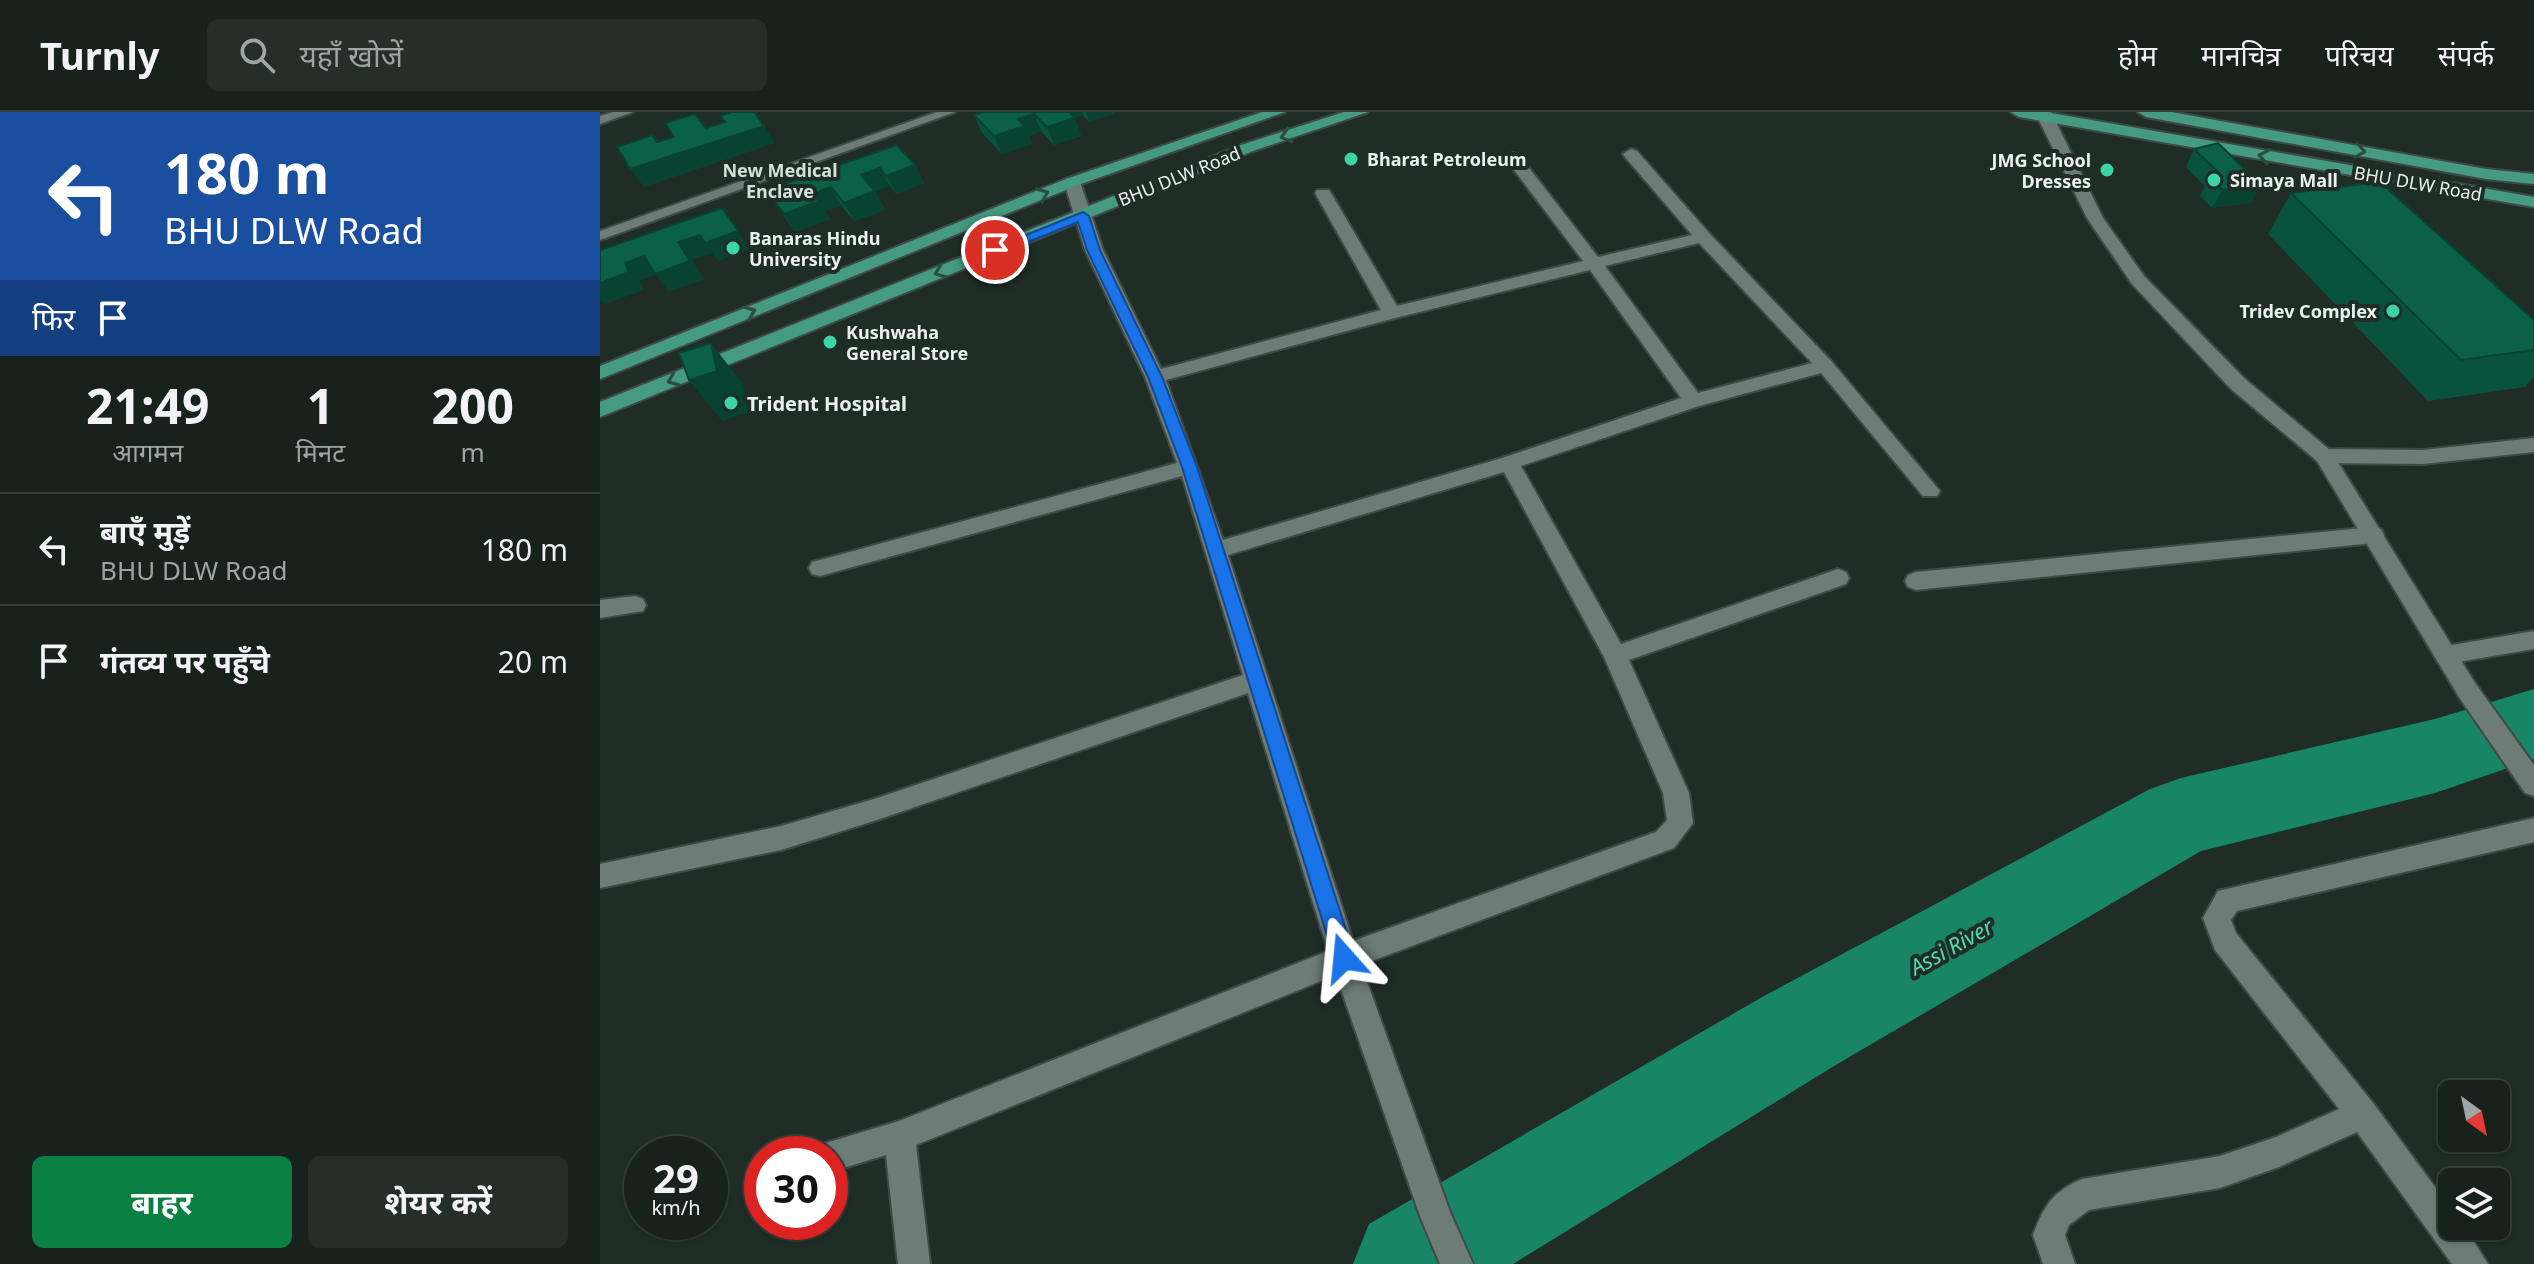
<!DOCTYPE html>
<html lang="hi">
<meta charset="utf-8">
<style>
body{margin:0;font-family:"Noto Sans","Noto Sans Devanagari",sans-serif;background:#252f2a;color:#f1f3f6;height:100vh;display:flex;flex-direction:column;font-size:30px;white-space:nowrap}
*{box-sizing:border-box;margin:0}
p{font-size:26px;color:#9fa4a4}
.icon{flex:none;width:44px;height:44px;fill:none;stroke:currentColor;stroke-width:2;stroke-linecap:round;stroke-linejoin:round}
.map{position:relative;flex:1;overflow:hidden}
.sheet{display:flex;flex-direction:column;background:#18221d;width:600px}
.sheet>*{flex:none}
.hud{background:#1a4fa0;color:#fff;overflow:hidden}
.needle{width:52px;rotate:147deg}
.tools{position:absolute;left:1838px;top:968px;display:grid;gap:16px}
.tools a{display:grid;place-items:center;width:72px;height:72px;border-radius:12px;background:#18221d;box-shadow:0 2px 6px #0004,0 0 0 2px #363f3b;font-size:40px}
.speed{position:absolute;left:24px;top:1024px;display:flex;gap:16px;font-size:40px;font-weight:700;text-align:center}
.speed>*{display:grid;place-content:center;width:104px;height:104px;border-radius:50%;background:#18221d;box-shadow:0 2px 6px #0004,0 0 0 2px #363f3b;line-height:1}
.speed small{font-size:20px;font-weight:400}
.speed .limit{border:12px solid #d22;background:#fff;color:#111}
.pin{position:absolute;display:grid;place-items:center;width:68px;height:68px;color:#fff;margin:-34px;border:4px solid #fff;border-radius:50%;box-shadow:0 2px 8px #0007}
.me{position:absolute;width:88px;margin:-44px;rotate:342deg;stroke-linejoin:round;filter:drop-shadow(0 0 6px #0008)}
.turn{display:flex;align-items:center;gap:28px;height:168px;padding:0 32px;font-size:36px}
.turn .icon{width:104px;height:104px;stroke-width:2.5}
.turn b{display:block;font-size:56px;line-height:68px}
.then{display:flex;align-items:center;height:76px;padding:0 32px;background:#0003;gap:16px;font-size:30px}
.eta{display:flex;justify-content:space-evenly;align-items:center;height:136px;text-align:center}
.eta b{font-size:48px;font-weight:700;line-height:56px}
.primary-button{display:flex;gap:16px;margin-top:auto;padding:16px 32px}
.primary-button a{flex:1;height:92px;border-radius:12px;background:#0b8043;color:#fff;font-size:32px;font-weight:700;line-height:92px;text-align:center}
.primary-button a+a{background:#252f2a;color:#f1f3f6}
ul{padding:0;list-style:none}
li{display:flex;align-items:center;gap:24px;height:112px;padding:0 32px;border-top:2px solid #363f3b}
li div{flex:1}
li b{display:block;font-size:30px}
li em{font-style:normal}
header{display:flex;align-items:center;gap:48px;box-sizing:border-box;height:112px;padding:0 40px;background:#18221d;border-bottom:2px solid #363f3b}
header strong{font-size:38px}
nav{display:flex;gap:44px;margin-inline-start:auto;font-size:28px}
.search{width:560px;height:72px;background:#252f2a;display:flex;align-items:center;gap:20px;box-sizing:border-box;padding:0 28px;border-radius:12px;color:#9fa4a4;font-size:30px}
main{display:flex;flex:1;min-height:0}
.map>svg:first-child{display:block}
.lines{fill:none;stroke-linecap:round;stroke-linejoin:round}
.river{fill:#188666;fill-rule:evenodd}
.service-casing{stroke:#3f4a46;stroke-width:4}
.minor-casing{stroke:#3f4a46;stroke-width:4}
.tertiary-casing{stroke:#3f4a46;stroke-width:4}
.primary-casing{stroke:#3f4a46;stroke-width:4}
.service{fill:#6d7c76;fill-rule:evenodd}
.minor{fill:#6d7c76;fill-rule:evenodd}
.tertiary{fill:#6d7c76;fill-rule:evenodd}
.primary{fill:#449b81;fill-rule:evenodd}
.wall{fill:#09533e}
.shaded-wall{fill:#084332}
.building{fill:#0b6048;stroke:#084332;stroke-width:2}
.oneway{stroke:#2b4e42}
.route{fill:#1a73e8;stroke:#114b97;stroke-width:2}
.poi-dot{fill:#3ad4a5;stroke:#202d27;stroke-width:3}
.labels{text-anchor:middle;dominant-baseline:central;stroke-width:8;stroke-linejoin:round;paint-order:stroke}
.far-poi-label{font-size:18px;font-weight:bold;fill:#eaf2ef;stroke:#202d27;text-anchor:start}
.far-neighbourhood-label{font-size:18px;font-weight:bold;fill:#d2e2db;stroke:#202d27}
.far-street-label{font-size:18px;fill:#eaf2ef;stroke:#202d27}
.poi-label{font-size:20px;font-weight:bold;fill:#eaf2ef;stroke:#202d27;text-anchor:start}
.water-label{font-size:22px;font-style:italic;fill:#51daad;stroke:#202d27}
</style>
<header>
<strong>Turnly</strong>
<div class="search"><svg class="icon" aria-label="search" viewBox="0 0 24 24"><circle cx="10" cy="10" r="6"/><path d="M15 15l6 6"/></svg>यहाँ खोजें</div>
<nav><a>होम</a><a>मानचित्र</a><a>परिचय</a><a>संपर्क</a></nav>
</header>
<main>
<section class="sheet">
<div class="hud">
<div class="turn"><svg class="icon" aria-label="left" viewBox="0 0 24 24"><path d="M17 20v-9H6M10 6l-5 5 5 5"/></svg><div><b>180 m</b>BHU DLW Road</div></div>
<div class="then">फिर<svg class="icon" aria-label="arrive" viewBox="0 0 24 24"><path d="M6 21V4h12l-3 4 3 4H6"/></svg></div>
</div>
<div class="eta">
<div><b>21:49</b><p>आगमन</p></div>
<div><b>1</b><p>मिनट</p></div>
<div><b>200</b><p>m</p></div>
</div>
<ul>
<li><svg class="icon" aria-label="left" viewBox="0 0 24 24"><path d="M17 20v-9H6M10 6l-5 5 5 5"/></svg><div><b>बाएँ मुड़ें</b><p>BHU DLW Road</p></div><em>180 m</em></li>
<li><svg class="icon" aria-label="arrive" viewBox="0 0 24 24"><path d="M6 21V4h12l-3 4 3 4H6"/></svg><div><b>गंतव्य पर पहुँचे</b></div><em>20 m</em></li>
</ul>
<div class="primary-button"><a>बाहर</a><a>शेयर करें</a></div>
</section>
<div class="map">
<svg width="1934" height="1152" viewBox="0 0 1934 1152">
<rect width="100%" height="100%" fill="#202d27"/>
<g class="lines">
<path class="river" d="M1934 577V647L1835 681 1601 739 1234 954 913 1152H753L769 1112 1164 884 1550 677 1581 666 1835 607Z"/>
<defs>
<path id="service" d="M13 0H33L0 12V4Z
M337 0H355L0 128V119Z"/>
<path id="minor" d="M1031 37 1037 39 1109 121 1232 250 1340 379 1337 384H1323L1221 261 1099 294 921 354 1021 532 1238 457 1246 460 1249 466 1246 472 1029 548 1089 681 1093 711 1074 736 761 853 850 1100 873 1152H840L820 1104 736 863 316 1033 330 1152H298L286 1043 230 1060V1042H215L219 1033 299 1009 728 839 648 581 274 709 181 738 0 776V752L181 714 274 687 643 563 582 364 220 464 212 462 209 456 212 450 220 448 577 351 545 265 485 138 464 70 466 67 472 65 480 70 503 138 561 257 781 198 715 81 717 78H729L731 81 797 194 983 149 905 46 913 41 919 43 998 145 1092 123 1025 45 1023 42ZM1099 131 1212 251 1098 281 1005 154ZM990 158 1081 286 902 346 623 428 566 268 795 206ZM904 360 1004 545 1063 681 1067 708 1056 720 753 829 628 443Z
M1934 326V340L1823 352 1724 351 1717 349 1714 344 1717 339 1724 337 1823 338Z
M1773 415 1781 417 1784 423 1781 429 1773 431 1316 478 1308 475 1305 469 1308 463 1316 460Z
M35 484 43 487 46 493 43 499 0 506V488Z
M1934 519V537L1846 552 1838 550 1834 543 1838 536 1846 534Z
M1934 706V730L1637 799 1631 808 1636 821 1773 991 1852 1098V1114H1864L1888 1152H1852L1757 1020 1679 1055 1620 1076 1489 1098 1469 1113 1465 1123 1475 1152H1443L1433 1123C1444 1094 1452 1080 1482 1067L1620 1044 1676 1025 1739 997 1615 838 1603 806 1618 779Z"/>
<path id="tertiary" d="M1435 0H1451L1503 106 1544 164 1645 267 1731 339 1875 571 1934 653V684L1925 681 1859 585 1717 349 1631 277 1532 172 1487 106Z"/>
<path id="primary" d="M662 0H685L478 73 0 267V254L466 67Z
M744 0H768L653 39 0 305V290L641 33Z
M1411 0H1445L1934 85V95L1419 5Z
M1538 0H1571L1886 57 1934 62V72L1886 67 1546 5Z"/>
</defs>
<use href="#service" class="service-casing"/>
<use href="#minor" class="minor-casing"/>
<use href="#tertiary" class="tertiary-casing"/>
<use href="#primary" class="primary-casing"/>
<use href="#service" class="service"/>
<use href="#minor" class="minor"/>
<use href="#tertiary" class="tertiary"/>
<use href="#primary" class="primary"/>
</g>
<path class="wall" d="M384 0H514L515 1 489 10 483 3 475 6 481 24 454 33 441 19 429 24 432 32 402 42 382 21 374 3Z
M297 33 315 53 324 71 296 82 290 74 275 79 285 98 254 109 241 93 225 99 230 107 195 120 166 78Z
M1594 37 1661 73 1651 91 1612 96 1600 84 1605 74 1586 55Z
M1691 81 1934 208V265L1925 275 1828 289 1668 122Z"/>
<path class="shaded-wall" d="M463 0H482L483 3 470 8 475 6 481 24 454 33 447 15Z
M486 0H514L515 1 489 10Z
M434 2 441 19 429 24 432 32 402 42 394 24 418 7Z
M164 14 175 31 44 75 30 57Z
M315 53 324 71 296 82 286 64Z
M280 56 290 74 270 81 261 63Z
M1661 73 1651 91 1612 96 1622 78Z
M231 75 241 93 225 99 230 107 195 120 184 102 213 82Z
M275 79 285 98 254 109 244 91Z
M138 119 150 137 118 149 112 141 92 148 104 167 69 180 56 163 39 169 44 178 5 192 0 187V171L25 151 100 123Z
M111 231 143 272 149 300 122 309 89 268Z"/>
<path class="building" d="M132 0H154L164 14 30 57 17 35 52 23 57 30 74 25 65 11 95 2 106 16 125 10 120 4Z
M384 0H469L475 6 447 15 434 2 418 7 425 14 394 24 374 3Z
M1618 31 1661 73 1622 78 1609 66 1622 64 1594 37Z
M297 33 315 53 286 64 280 56 261 63 275 79 244 91 231 75 213 82 219 89 184 102 166 78Z
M1780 70 1934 208V238L1861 248 1691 81Z
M122 96 138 119 105 131 100 123 78 130 90 149 55 162 44 144 25 151 29 160 0 171V138Z
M111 231 117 259 89 268 79 241Z"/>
<defs><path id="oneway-chevron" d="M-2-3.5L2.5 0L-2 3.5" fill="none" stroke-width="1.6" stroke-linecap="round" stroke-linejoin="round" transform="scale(2)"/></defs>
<g class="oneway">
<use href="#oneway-chevron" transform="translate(686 24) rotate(162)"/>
<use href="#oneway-chevron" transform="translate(1760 39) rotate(10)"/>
<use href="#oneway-chevron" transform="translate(1664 44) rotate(-170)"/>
<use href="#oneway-chevron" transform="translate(443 82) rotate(-22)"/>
<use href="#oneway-chevron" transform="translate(340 160) rotate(158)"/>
<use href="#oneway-chevron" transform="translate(150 200) rotate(-22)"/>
<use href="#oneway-chevron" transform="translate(73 268) rotate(158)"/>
</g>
<path class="route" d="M483 100 489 104 500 138 562 265 597 355 755 846 752 853 744 856 737 853 734 846 582 355 548 265 487 138 478 110 400 141 389 138Z"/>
<g class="poi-dot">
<circle cx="751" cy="47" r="8"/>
<circle cx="1507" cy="58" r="8"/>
<circle cx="1614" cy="68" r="8"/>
<circle cx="133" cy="136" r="8"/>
<circle cx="1793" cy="199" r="8"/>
<circle cx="230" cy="230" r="8"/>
<circle cx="131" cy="291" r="8"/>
</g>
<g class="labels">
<g class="far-poi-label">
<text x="767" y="47">Bharat Petroleum</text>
<text x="1491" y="48" text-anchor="end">JMG School<tspan x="1491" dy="21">Dresses</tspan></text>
<text x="1630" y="68">Simaya Mall</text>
<text x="149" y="126">Banaras Hindu<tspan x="149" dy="21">University</tspan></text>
<text x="1777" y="199" text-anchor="end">Tridev Complex</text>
<text x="246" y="220">Kushwaha<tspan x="246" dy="21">General Store</tspan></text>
</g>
<g class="far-neighbourhood-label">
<text x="180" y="58">New Medical<tspan x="180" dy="21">Enclave</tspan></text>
</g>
<g class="far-street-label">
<text transform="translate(579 64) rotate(-22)">BHU DLW Road</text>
<text transform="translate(1818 71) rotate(10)">BHU DLW Road</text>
</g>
<g class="poi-label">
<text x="147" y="291">Trident Hospital</text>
</g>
<g class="water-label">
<text transform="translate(1351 834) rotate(-29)">Assi River</text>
</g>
</g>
</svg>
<div class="tools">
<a><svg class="needle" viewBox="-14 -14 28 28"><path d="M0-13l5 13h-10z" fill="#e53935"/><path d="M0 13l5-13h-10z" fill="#9fa4a4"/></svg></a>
<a><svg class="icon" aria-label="layers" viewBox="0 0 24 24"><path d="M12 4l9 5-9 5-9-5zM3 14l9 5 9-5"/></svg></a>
</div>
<div class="speed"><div>29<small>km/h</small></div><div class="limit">30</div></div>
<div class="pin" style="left:395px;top:138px;background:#d93025"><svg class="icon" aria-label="arrive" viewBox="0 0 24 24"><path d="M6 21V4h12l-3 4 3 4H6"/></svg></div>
<svg class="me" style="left:744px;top:846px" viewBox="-20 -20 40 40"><path d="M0-17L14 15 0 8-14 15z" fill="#1a73e8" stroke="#fff" stroke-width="4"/></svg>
</div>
</main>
